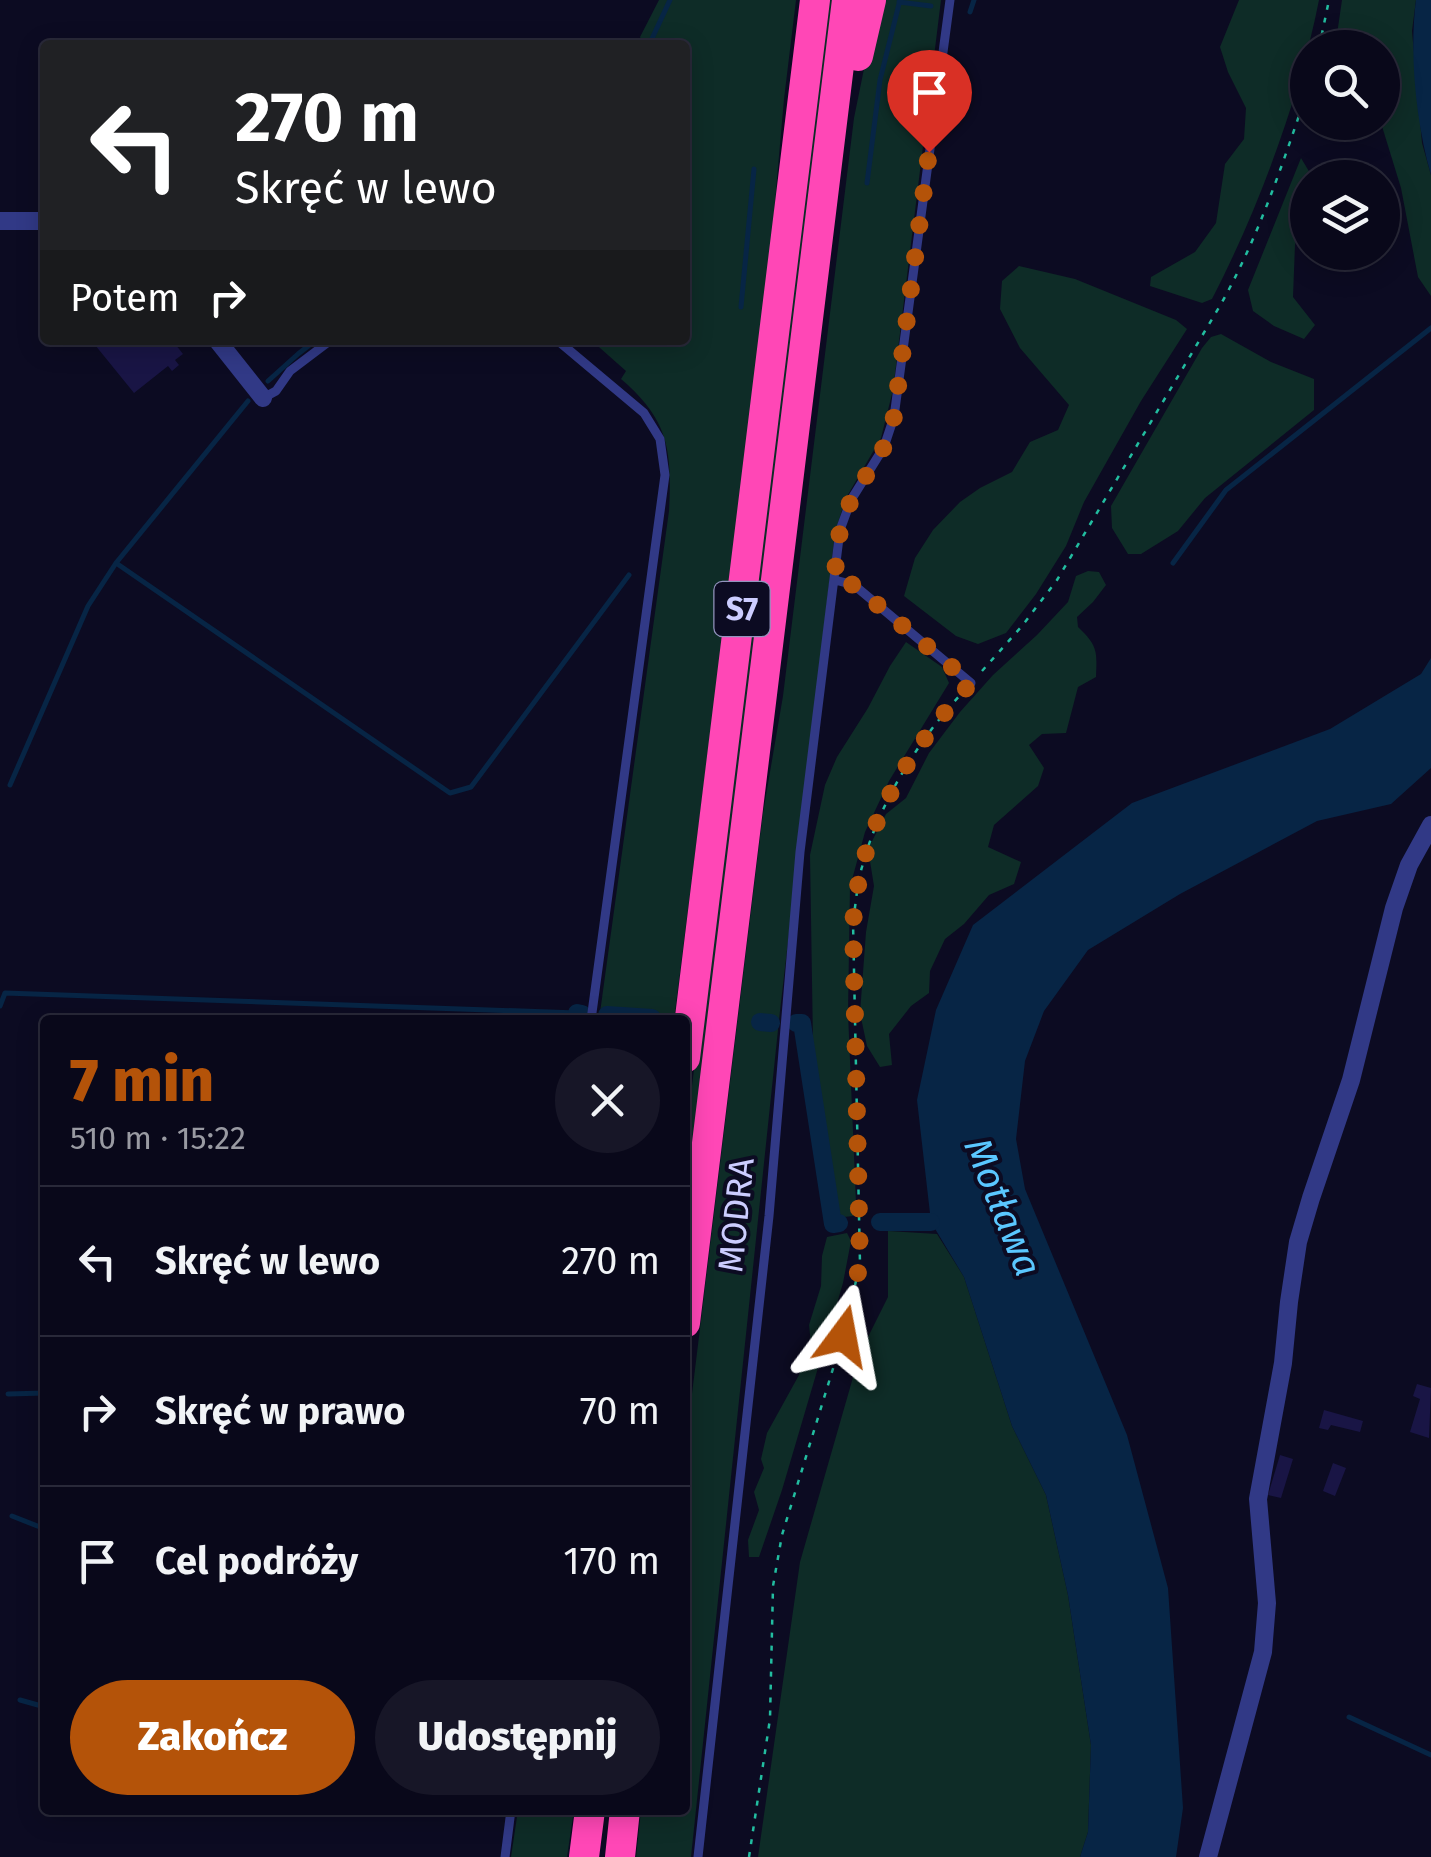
<!DOCTYPE html>
<html lang="pl">
<meta charset="utf-8">
<style>
body{margin:0;font-family:"Fira Sans",sans-serif;background:#171627;color:#f1f3f6;height:100vh;display:flex;flex-direction:column;font-size:38px;white-space:nowrap}
*{box-sizing:border-box;margin:0}
p{font-size:32px;color:#999aa2}
.icon{flex:none;width:55px;height:55px;fill:none;stroke:currentColor;stroke-width:2;stroke-linecap:round;stroke-linejoin:round}
.map{position:relative;flex:1;overflow:hidden}
.panel{position:absolute;left:40px;top:1015px;width:650px;height:800px;display:flex;flex-direction:column;background:#09081a;border-radius:10px;box-shadow:0 5px 25px #0003,0 0 0 2px #292939}
.panel>*{flex:none}
.top-card{position:absolute;left:40px;top:40px;width:650px;height:305px;border-radius:10px;box-shadow:0 5px 25px #0003,0 0 0 2px #292939;background:#202124;color:#fff;overflow:hidden}
.fabs{position:absolute;left:1290px;top:30px;display:grid;gap:20px}
.fabs a{display:grid;place-items:center;width:110px;height:110px;border-radius:50%;background:#09081a;box-shadow:0 5px 25px #0003,0 0 0 2px #292939;font-size:50px}
.pin{position:absolute;display:grid;place-items:center;width:85px;height:85px;color:#fff;margin:-102px -42px;border-radius:50% 50% 50% 0;rotate:-45deg;box-shadow:0 0 10px #0007}
.pin .icon{rotate:45deg}
.me{position:absolute;width:110px;margin:-55px;rotate:13deg;stroke-linejoin:round;filter:drop-shadow(0 0 8px #0008)}
.turn{display:flex;align-items:center;gap:35px;height:210px;padding:0 30px;font-size:45px}
.turn .icon{width:130px;height:130px;stroke-width:2.5}
.turn b{display:block;font-size:70px;line-height:85px}
.then{display:flex;align-items:center;height:95px;padding:0 30px;background:#0003;gap:20px;font-size:38px}
.round{display:grid;place-items:center;flex:none;width:105px;height:105px;border-radius:52px;background:#171627}
.headline{display:flex;align-items:center;justify-content:space-between;height:170px;padding:0 30px}
h1{font-size:60px;font-weight:800;line-height:75px;color:#b45309}
.primary-button{display:flex;gap:20px;margin-top:auto;padding:20px 30px}
.primary-button a{flex:1;height:115px;border-radius:60px;background:#b45309;color:#fff;font-size:40px;font-weight:800;line-height:115px;text-align:center}
.primary-button a+a{background:#171627;color:#f1f3f6}
ul{padding:0;list-style:none}
li{display:flex;align-items:center;gap:30px;height:150px;padding:0 30px;border-top:2px solid #292939}
li div{flex:1}
li b{display:block;font-size:38px}
li em{font-style:normal}
.map>svg:first-child{display:block}
.green{fill:#0e2c27}
.water{fill:#072545}
.lines{fill:none;stroke-linecap:round;stroke-linejoin:round}
.stream{stroke:#072545;stroke-width:5}
.canal{stroke:#072545;stroke-width:18}
.building{fill:#191545}
.path{stroke:#22bda0;stroke-width:2.5;stroke-dasharray:5 8;stroke-linecap:butt}
.lane{stroke:#313986;stroke-width:9}
.street{stroke:#313986;stroke-width:18}
.highway{stroke:#ff47b6;stroke-width:30}
.route{stroke:#b45309;stroke-width:18;stroke-dasharray:0 32.4}
.labels{text-anchor:middle;dominant-baseline:central;stroke-width:8;stroke-linejoin:round;paint-order:stroke}
.shield{fill:#0c0b22;stroke:#9293bd;stroke-width:2.5}
.shield-label{font-size:32px;font-weight:bold;fill:#cccdff}
.street-label{font-size:35px;fill:#cccdff;stroke:#0c0b22}
.water-label{font-size:38px;font-style:italic;fill:#5ac7ff;stroke:#0c0b22}
</style>
<div class="map">
<svg width="1431" height="1857" viewBox="0 0 1431 1857">
<rect width="100%" height="100%" fill="#0c0b22"/>
<path class="green" d="M659 0H796L784 99 769 270 674 1020H599L669 511C672 450 669 420 621 379L626 371 591 340H685V45L643 43 640 37Z
M827 0H837L685 1236V1142Z
M878 0H941L893 390 881 438 846 498 835 532 780 1011 691 1857H636L641 1810H685V1451L763 813 783 696 854 118Z
M1239 0H1319C1300 97 1258 210 1212 299L1202 303 1150 286 1151 277 1195 252 1216 223 1225 164 1244 139 1246 108 1228 72 1220 47Z
M1342 0H1416L1412 31 1422 143 1431 175V296L1418 277 1401 188 1381 123 1382 48H1335Z
M1301 158 1310 173 1295 245 1293 297 1315 325 1304 339 1274 326 1253 311 1248 290Z
M1019 266 1075 279 1176 320 1187 329 1141 401 1084 502 1066 546 1036 594 1006 633 978 644 956 636 904 596 915 558 933 530 960 502 980 488 1012 472 1030 442 1058 430 1069 405 1020 348 1000 309 1002 281Z
M1221 334 1271 362 1314 379V410L1205 498 1178 531 1141 554H1128L1112 528 1111 506 1202 348 1211 337Z
M1088 571 1099 572 1106 585 1093 602 1077 617 1078 627C1098 646 1097 651 1096 677L1078 687 1066 733 1042 734 1029 745 1044 768 1038 786 994 825 988 847 1021 862 1014 884 989 895 964 924 945 939 930 971 929 993 911 1006 889 1034 892 1065 880 1067 867 1046 860 1013 866 932 874 886 868 849 886 814 906 798 929 753 960 712 993 675 1037 635 1068 602 1076 576Z
M906 642 942 667 949 683 889 781 865 832 850 887 848 1013 856 1203 853 1216 844 1217 835 1211 832 1199 813 1043 810 855 825 785 837 757 868 708 890 666Z
M888 1231 937 1234 964 1277 1012 1426 1046 1495 1068 1595 1091 1745 1088 1832 1080 1857H758L800 1562 860 1353 888 1297Z
M847 1233 851 1241 843 1283 782 1490 759 1557H749L748 1540 759 1510 754 1492 764 1468 761 1459 767 1433 799 1375 811 1344 809 1325 821 1286 822 1256 827 1237Z
M518 1810H574L567 1857H511Z"/>
<path class="water" d="M1416 0H1431V175C1416 123 1409 53 1416 0Z
M1431 658V768L1391 804 1317 821 1180 894 1088 950 1044 1011 1025 1061 1016 1139 1025 1189 1127 1435 1168 1588 1183 1808 1176 1857H1080L1088 1832 1091 1745 1068 1595 1046 1495 1012 1426 964 1277 931 1222 917 1100 936 1010 973 925 1132 803 1330 729 1421 674Z"/>
<g class="lines">
<path class="stream" d="M899 2 931 6
M970 12 974 0
M649 45 670 0
M867 183 880 80 900 0
M741 307 754 169
M268 381 298 354 316 340
M116 563 450 793 471 787 629 575
M1173 563 1226 490 1431 328
M10 785 88 606 116 563 248 401
M0 1006 5 993 577 1013 576 1020
M8 1394 45 1393
M12 1516 45 1529
M20 1700 45 1707
M1349 1717 1431 1755"/>
<path class="canal" d="M577 1013 582 1014
M607 1015 652 1018
M760 1022 771 1023
M796 1023H802L833 1224 839 1223
M880 1222H931"/>
</g>
<path class="building" d="M91 340H172L183 354 175 360 179 365 172 371 168 366 134 393Z
M1417 1384 1431 1388 1429 1438 1410 1432 1420 1399 1413 1396Z
M1324 1410 1363 1421 1360 1432 1331 1425 1328 1430 1319 1428Z
M1280 1455 1293 1459 1281 1498 1268 1495Z
M1333 1463 1346 1468 1335 1496 1323 1491Z"/>
<g class="lines">
<path class="path" d="M1319 48 1329 0
M982 671 1022 626 1057 580 1221 304C1259 236 1283 163 1308 89
M749 1857 770 1719 773 1586 782 1535 843 1336 860 1264 853 921C856 903 857 884 862 867 879 803 918 740 963 692"/>
<path class="lane" d="M557 340 644 413 660 439 665 475 591 1020
M263 398 276 391 290 371 331 340
M835 580 854 585 971 683
M505 1857 511 1810
M698 1857 769 1216 800 852 840 530 851 500 884 447 894 417 950 0"/>
<path class="street" d="M0 221H45
M217 340 263 398
M1208 1857 1263 1652 1267 1603 1258 1499 1283 1363 1289 1302 1298 1242 1311 1198 1351 1080 1394 908 1409 865 1431 825"/>
<path class="highway" d="M858 56 871 0
M685 1058 815 0
M685 1323 847 0
M584 1857 590 1810
M620 1857 625 1810"/>
</g>
<g class="lines">
<path class="route" d="M843 1336 860 1264 853 921C856 903 857 885 862 867 879 798 923 734 971 683L854 585 834 580 840 530 851 500 884 447 894 417 929 152"/>
</g>
<g class="labels">
<rect class="shield" x="714.5" y="582" width="55" height="54" rx="8"/>
<g class="shield-label">
<text x="742" y="609">S7</text>
</g>
<g class="street-label">
<text transform="translate(736 1215) rotate(-84)">MODRA</text>
</g>
<g class="water-label">
<text transform="translate(1003 1207) rotate(68)">Motława</text>
</g>
</g>
</svg>
<div class="fabs">
<a><svg class="icon" aria-label="search" viewBox="0 0 24 24"><circle cx="10" cy="10" r="6"/><path d="M15 15l6 6"/></svg></a>
<a><svg class="icon" aria-label="layers" viewBox="0 0 24 24"><path d="M12 4l9 5-9 5-9-5zM3 14l9 5 9-5"/></svg></a>
</div>
<div class="pin" style="left:929px;top:152px;background:#d93025"><svg class="icon" aria-label="arrive" viewBox="0 0 24 24"><path d="M6 21V4h12l-3 4 3 4H6"/></svg></div>
<svg class="me" style="left:843px;top:1336px" viewBox="-20 -20 40 40"><path d="M0-17L14 15 0 8-14 15z" fill="#b45309" stroke="#fff" stroke-width="4"/></svg>
<div class="top-card">
<div class="turn"><svg class="icon" aria-label="left" viewBox="0 0 24 24"><path d="M17 20v-9H6M10 6l-5 5 5 5"/></svg><div><b>270 m</b>Skręć w lewo</div></div>
<div class="then">Potem<svg class="icon" aria-label="right" viewBox="0 0 24 24"><path d="M7 20v-9h11M14 6l5 5-5 5"/></svg></div>
</div>
<section class="panel">
<div class="headline"><div><h1>7 min</h1><p>510 m · 15:22</p></div><a class="round"><svg class="icon" aria-label="close" viewBox="0 0 24 24"><path d="M6 6l12 12M18 6L6 18"/></svg></a></div>
<ul>
<li><svg class="icon" aria-label="left" viewBox="0 0 24 24"><path d="M17 20v-9H6M10 6l-5 5 5 5"/></svg><div><b>Skręć w lewo</b></div><em>270 m</em></li>
<li><svg class="icon" aria-label="right" viewBox="0 0 24 24"><path d="M7 20v-9h11M14 6l5 5-5 5"/></svg><div><b>Skręć w prawo</b></div><em>70 m</em></li>
<li><svg class="icon" aria-label="arrive" viewBox="0 0 24 24"><path d="M6 21V4h12l-3 4 3 4H6"/></svg><div><b>Cel podróży</b></div><em>170 m</em></li>
</ul>
<div class="primary-button"><a>Zakończ</a><a>Udostępnij</a></div>
</section>
</div>
